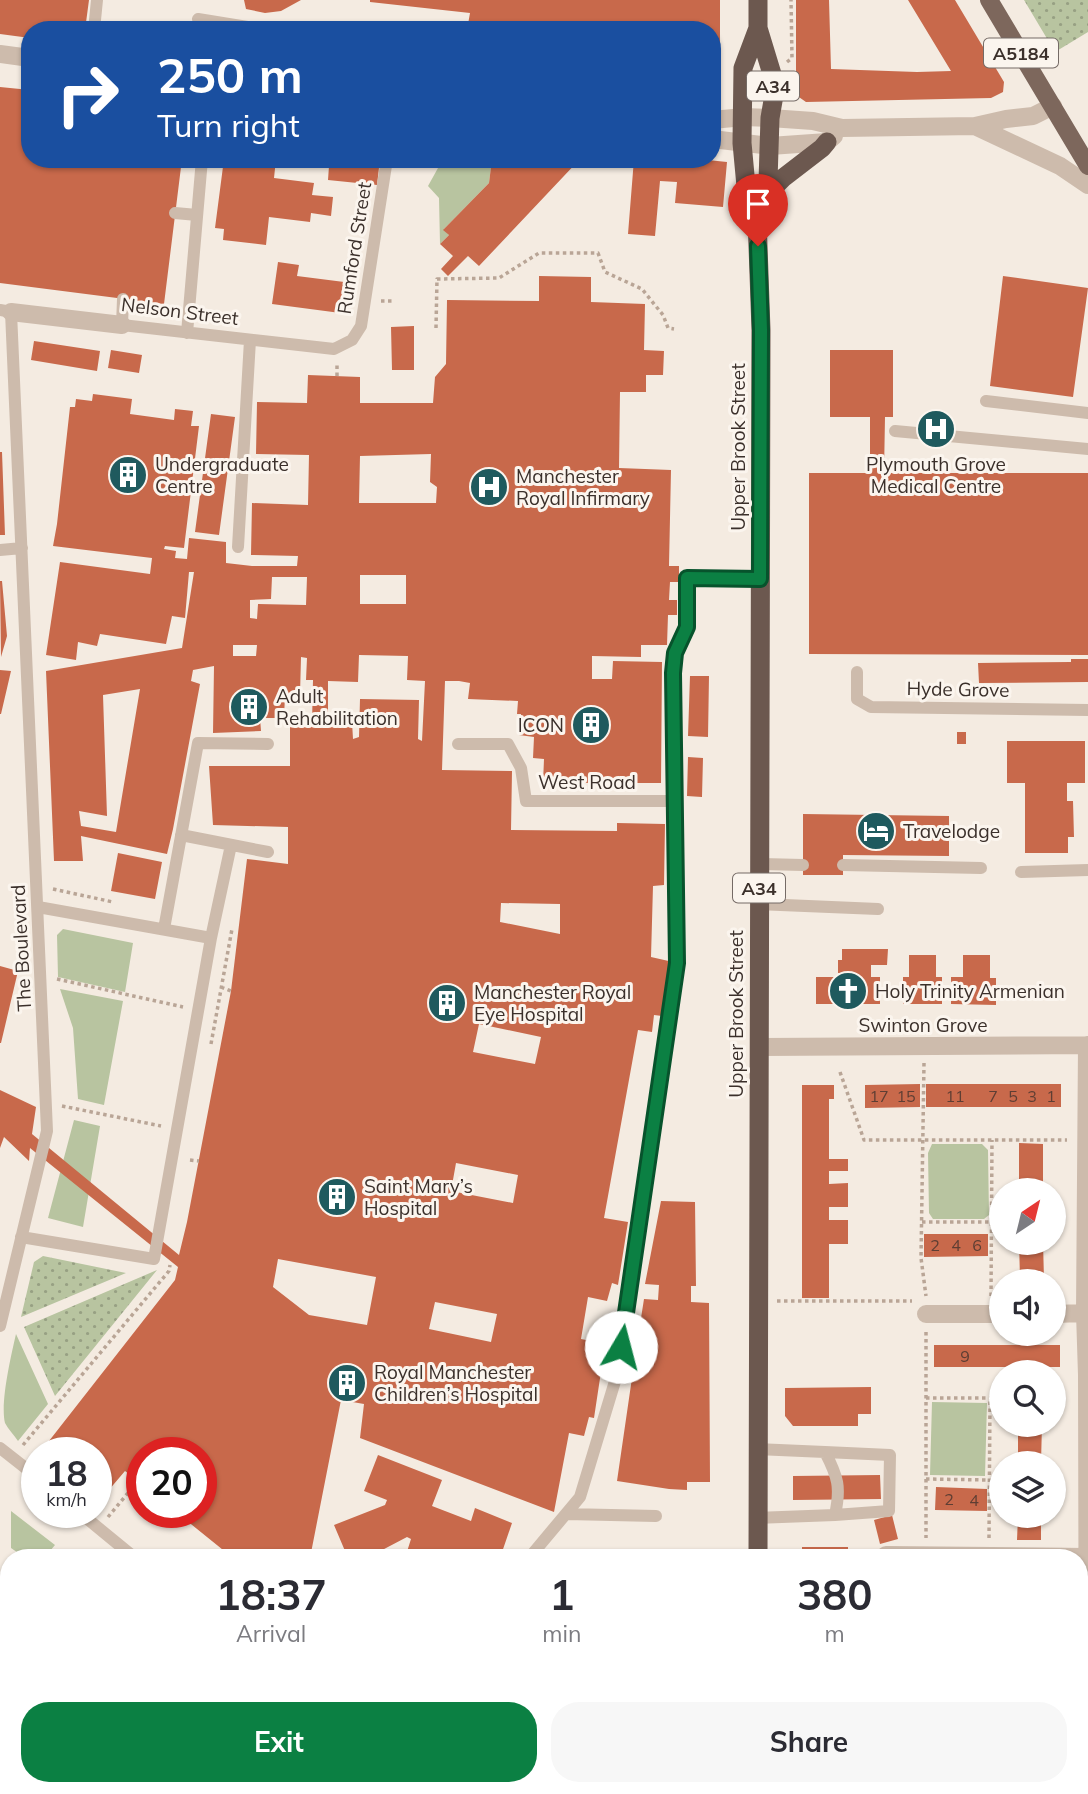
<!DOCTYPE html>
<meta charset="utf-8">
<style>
body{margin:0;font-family:Mulish,sans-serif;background:#f7f7f7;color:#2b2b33;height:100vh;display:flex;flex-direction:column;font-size:26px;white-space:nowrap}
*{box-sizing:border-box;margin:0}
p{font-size:23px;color:#7c7c81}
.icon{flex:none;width:38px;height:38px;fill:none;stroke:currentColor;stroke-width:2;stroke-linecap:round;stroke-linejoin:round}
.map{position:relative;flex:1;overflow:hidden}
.side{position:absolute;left:0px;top:1549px;width:1088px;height:247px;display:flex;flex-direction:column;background:#fff;border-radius:28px 28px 0 0;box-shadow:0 2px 5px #0004}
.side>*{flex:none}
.guide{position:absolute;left:21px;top:21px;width:700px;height:147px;border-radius:28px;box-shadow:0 2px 5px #0004;background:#1a4fa0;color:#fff;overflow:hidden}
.needle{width:46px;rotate:35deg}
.fabs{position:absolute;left:989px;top:1178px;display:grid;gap:14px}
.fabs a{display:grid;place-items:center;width:77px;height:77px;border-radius:50%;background:#fff;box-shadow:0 2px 5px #0004;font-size:35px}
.speed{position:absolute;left:21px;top:1437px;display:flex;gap:14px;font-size:35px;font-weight:700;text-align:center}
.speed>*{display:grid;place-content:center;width:91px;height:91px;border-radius:50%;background:#fff;box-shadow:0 2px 5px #0004;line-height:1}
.speed small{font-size:18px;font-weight:400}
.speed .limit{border:10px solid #d22;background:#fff;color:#111}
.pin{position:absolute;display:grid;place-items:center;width:60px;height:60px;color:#fff;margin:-72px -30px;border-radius:50% 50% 50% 0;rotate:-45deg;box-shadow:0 0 7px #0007}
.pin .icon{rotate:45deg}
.me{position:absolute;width:77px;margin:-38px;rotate:8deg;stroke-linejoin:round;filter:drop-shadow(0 0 5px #0008)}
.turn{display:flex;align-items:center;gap:24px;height:147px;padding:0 21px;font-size:32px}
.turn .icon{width:91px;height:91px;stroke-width:2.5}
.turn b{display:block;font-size:49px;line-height:60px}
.eta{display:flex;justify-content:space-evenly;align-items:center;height:119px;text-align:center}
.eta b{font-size:42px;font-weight:700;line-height:49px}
.primary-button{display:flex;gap:14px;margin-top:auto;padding:14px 21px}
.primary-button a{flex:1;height:80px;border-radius:28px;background:#0b8043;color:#fff;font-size:28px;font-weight:700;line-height:80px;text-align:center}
.primary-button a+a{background:#f7f7f7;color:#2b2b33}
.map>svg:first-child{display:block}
.grass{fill:#b8c4a0}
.garden{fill:url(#garden-dots)}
.building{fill:#c8694b;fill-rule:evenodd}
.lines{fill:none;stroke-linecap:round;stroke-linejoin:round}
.path{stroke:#b9a596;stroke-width:3.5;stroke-dasharray:3.5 3.5;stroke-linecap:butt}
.service{stroke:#cdbbac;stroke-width:12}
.pedestrian{stroke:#cdbbac;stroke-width:18}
.minor{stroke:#cdbbac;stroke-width:18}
.tertiary{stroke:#cdbbac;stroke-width:18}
.primary{stroke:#7d675c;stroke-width:18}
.trunk{stroke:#6c584f;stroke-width:19}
.route-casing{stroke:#07532c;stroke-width:18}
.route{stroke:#0b8043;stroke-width:12}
.labels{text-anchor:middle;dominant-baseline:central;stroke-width:6;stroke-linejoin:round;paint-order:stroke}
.number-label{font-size:16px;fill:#5e3e33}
.shield{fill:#fbf5ee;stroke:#756b66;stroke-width:2}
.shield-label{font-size:18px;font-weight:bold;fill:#3b302b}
.street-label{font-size:19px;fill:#3b302b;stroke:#fbf5ee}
.poi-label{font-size:19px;fill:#3b302b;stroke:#fbf5ee;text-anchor:start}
</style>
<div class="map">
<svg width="1088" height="1794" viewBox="0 0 1088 1794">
<defs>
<pattern id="garden-dots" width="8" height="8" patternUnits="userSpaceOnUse" patternTransform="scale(1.75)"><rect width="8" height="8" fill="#b8c4a0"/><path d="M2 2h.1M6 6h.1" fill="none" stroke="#97a083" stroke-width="1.8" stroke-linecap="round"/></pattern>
</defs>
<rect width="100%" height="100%" fill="#f4ebe1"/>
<path class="grass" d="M443 159H492L489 183 444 229 449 235 440 244 439 198 428 186Z
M63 929 133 943 125 992 58 977 57 935Z
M60 989 123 1001 104 1105 78 1099 73 1028Z
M74 1120 100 1126 83 1227 48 1218Z
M932 1144H982L988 1150 989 1215 984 1219H933L929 1213 928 1153Z
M16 1334 48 1404 18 1441C14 1435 8 1429 5 1423 0 1403 11 1356 16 1334Z
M932 1402 987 1403 985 1476 930 1475Z
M11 1511 55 1545 45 1557H24L11 1548Z"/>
<path class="garden" d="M1024 0H1088V32L1055 52Z
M43 1256 126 1273 21 1317 34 1262Z
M157 1270 55 1396 24 1327Z"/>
<path class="building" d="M0 0H89L85 30H30V38L0 34Z
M244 0H301L281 11 265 13 246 9Z
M370 0H720V55L712 80V30H467L470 13 370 2Z
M796 0H829L831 69 917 72 951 71 908 0H955L1004 82 1003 92 991 98 806 102 796 95Z
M0 87 30 90V159H182L164 304 0 283Z
M224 159H276L274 178 314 183 312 195 333 197 331 216 311 213 310 222 269 217 266 245 223 240 224 229 215 228Z
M319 159H380L377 185 328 180 329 166 318 164Z
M492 159H580L479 266 468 256 448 276 441 269 453 256 440 244 449 235 443 230 489 183Z
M634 159H698L727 162 723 207 675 203 677 182 660 181 655 236 628 234Z
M278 262 299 265 297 276 352 283 348 314 272 304Z
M539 276 591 277V302L645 304 644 350 664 351 663 375H646V392H620L619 468 671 470 669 566H679V582H670L669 600H677V615H668L667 645H641V657L592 656V679H612L613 661 662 662 661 783H543L544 759 533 758 534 737 519 735 521 714H517L518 701 468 699 470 683 459 681H445L442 770 512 771 511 830 617 831V823L665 824 664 885 653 886 651 957 673 962 662 1016 654 1015 652 1032 638 1030 604 1218 628 1222 618 1285 612 1283 607 1301 588 1297 581 1339 636 1350 644 1299 658 1300 659 1285 645 1284 661 1201 695 1202 696 1286H691V1302L709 1303 710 1482H687V1490L669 1489 617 1481 633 1371 602 1365 594 1418 589 1417 584 1436 569 1433 554 1512 360 1438 364 1404 341 1400 310 1558H233L176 1512H201V1452H142V1484L125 1471 108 1491 96 1481V1452H62L49 1441 175 1280 178 1267 30 1148 29 1161 4 1137 0 1148V1090L36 1107 32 1134 179 1255 187 1222 231 991 247 859 288 864V827L213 825 209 766H290V723H312L313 680H306L307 658 301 657 300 695H285L284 718H260L261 731 213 733 214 666 193 670 191 681 200 684 173 829 167 854 81 836 83 861H54L46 671 182 648 194 572H189L185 618 172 616 166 644 100 634 97 646 78 642 76 660 46 655 60 562 150 574 152 558 53 546 57 524 70 407H75L76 399 92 401 93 394 132 399 130 414 174 420 175 409 193 411 191 426H199L184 548 165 546 164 549 176 551 175 558 187 559 189 538 226 542V563L252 566H297L298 556 251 555 252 503 308 505 309 455 256 454 257 402 307 403 308 375 360 377V403H433L435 377 446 364 447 300 539 301ZM431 454 430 482 437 487 436 503H359L360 456ZM360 575H406V604H360ZM272 577H307L306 605 258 604 257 619 250 618V600L271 599ZM233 645H257L256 656H233ZM359 655 408 656 407 680 425 681 422 741 418 739 419 700 360 699 359 737 353 739 352 722 328 723V681L358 682ZM140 689 116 832 81 826 79 811 107 816 103 695ZM501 903 560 904V934L500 922ZM479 1024 541 1037 535 1064 473 1052ZM456 1163 518 1175 513 1203 451 1191ZM278 1259 376 1277 367 1325 309 1315 273 1287ZM435 1302 497 1314 491 1342 429 1329Z
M1003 276 1088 288 1073 397 990 386Z
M414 326V370H392L391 327Z
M34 341 100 351 97 371 31 360Z
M111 350 142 355 139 373 108 368Z
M830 350H893V417H885L884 473H1088V655L809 654V473H870V417H830Z
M211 414 235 417 219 535 195 532Z
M0 452H2L5 535H0Z
M0 581H2L7 636 1 657Z
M1071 659H1088V682L979 683 978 663 1071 662Z
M0 670 11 671 1 714H0Z
M690 676H709L708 737 688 736Z
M957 732H966V744H957Z
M1007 741H1085V783H1067V801H1073L1074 837H1068V853H1025V783H1007Z
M688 757 703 758 702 797 687 796Z
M803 814 949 816V856L843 855V875H803Z
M118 853 162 862 155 899 111 891Z
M842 949H888L887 965H871V977H880V1004H816V977H842V973H838V960H842Z
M909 955H936V977H942V1004H903V977H909Z
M963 955H990V978H996V1005L951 1004V977H963Z
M0 966 18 971 1 1043H0Z
M920 1084V1107L865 1108V1085Z
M926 1084H1061V1107H926Z
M802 1085H834V1099H829V1159H848V1171H829V1184L848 1183V1207H829V1220H848V1244H829V1298H802Z
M1019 1143 1043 1144V1190H1019Z
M924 1234H988V1256L924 1257Z
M1019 1242H1043L1044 1279 1020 1278Z
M934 1345H1060V1367H934Z
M871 1387V1414H858V1426H793L785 1416V1388Z
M1018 1424H1042L1041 1463H1018Z
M378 1455 442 1480 432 1506 471 1521 475 1508 512 1523 500 1558H405L411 1539 407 1537 367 1558H348L334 1525 385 1505 387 1500 364 1491Z
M880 1475 881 1499 793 1500V1476Z
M936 1487 987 1489V1511L935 1510Z
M892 1515 898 1539 880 1544 874 1520Z
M1018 1516H1041V1540H1017Z
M802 1547H848V1558H802Z
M635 1554 673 1555V1558H635Z
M9 1643V1686L0 1697V1654Z
M156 1787H161L165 1790 167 1787H438L434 1794H151Z
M849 1787H878V1794H849Z"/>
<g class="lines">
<path class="path" d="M787 62 792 58 791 0
M381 301H393
M436 328 437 279 499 278 539 253H598L605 272 642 289 663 315 668 328 674 329
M337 376V365
M53 889 113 902
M57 979 183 1007
M221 987 231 991
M211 1044 232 929H230
M924 1063 921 1258 926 1296
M840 1072 864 1140H1067
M62 1106 161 1126
M190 1160 199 1161
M922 1222H992
M991 1296 992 1140
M777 1301H912
M926 1332V1538
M926 1398H1001
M1054 1398 1065 1397
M23 1445 169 1271 170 1265
M926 1479 989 1480
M108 1517 138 1481
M989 1538 990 1398
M931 1794 934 1787"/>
<path class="service" d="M198 19 266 30
M94 30 97 0
M175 213 197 215
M123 299 122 325 334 349 352 340 361 326 387 159
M0 310 11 312 12 335 47 1131 0 1326
M187 333 202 159
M986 401 1088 413
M895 431 1088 449
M238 547 250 340
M0 550 22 548
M857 672V699L871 707 1088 710
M458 744H508L521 768 526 801H675
M181 835 268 852
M759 864 803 865
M843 865 981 868
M1021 872 1088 870
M759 904 878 909
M164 929 198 743 268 744
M211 938 231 845
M21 1237 154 1259 211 938 38 907
M621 1347 677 963 673 673 675 653 687 627V578L760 579
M0 1448 37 1477
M825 1452 890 1455 889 1511 835 1515
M79 1512 135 1558
M566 1514 656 1516
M758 1518 835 1515C841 1487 838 1477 825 1452L758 1449
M529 1558 580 1497 619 1368
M492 1787 506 1794"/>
<path class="pedestrian" d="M11 312 122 325"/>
<path class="minor" d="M1087 1045 1085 1313 1087 1375 1088 1794
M759 1047 1088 1045
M926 1314H1001
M1054 1314 1085 1313
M886 1555 1087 1557"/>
<path class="tertiary" d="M0 54 30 58
M712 120 744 117 770 118 813 121 842 128 975 126 1006 119 1033 116 1053 106
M975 126 1060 166 1088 185
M712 139 770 146 827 142 834 136
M0 1738 9 1745
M61 1787 71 1794"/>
<path class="primary" d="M989 0 1088 166"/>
<path class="trunk" d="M765 196 783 178 822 148 827 142
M757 218 768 181 770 118 774 95 772 74 758 28V0
M758 1558 761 330 757 218 746 186 742 143 743 68 758 28
M756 1787V1794"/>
</g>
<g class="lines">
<defs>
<path id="route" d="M621 1347 677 963 673 673 675 653 687 627V578L760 579 761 330 758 246"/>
</defs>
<use href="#route" class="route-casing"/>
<use href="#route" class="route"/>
</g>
<defs>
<symbol id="hospital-disc" viewBox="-11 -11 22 22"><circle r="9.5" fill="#1f5a5e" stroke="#fbf5ee"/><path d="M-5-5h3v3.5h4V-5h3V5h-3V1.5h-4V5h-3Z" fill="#fff"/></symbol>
<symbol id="building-disc" viewBox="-11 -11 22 22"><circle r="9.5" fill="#1f5a5e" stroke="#fbf5ee"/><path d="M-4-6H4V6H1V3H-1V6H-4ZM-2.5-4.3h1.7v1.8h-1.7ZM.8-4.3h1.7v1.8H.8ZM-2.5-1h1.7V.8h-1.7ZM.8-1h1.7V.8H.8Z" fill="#fff"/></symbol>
<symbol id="hotel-disc" viewBox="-11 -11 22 22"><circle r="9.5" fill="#1f5a5e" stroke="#fbf5ee"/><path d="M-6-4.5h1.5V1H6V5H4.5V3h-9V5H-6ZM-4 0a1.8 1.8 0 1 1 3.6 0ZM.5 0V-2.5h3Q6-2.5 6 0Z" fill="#fff"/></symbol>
<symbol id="church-disc" viewBox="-11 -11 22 22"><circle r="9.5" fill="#1f5a5e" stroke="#fbf5ee"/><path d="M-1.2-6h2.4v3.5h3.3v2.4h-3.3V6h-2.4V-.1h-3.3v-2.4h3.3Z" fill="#fff"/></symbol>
</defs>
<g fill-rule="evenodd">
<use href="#hospital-disc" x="914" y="407" width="44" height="44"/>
<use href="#building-disc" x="106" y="453" width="44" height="44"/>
<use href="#hospital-disc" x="467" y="465" width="44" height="44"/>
<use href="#building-disc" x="227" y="685" width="44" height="44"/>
<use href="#building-disc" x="569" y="703" width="44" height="44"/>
<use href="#hotel-disc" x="854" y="809" width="44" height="44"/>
<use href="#church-disc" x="826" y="969" width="44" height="44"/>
<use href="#building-disc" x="425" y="981" width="44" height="44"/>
<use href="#building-disc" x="315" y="1175" width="44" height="44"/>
<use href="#building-disc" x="325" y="1361" width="44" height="44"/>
</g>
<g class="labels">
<g class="number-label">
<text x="879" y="1096">17</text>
<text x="906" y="1096">15</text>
<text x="955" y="1096">11</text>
<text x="993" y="1096">7</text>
<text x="1013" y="1096">5</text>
<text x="1032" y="1096">3</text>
<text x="1051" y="1096">1</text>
<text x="935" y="1245">2</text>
<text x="956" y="1245">4</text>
<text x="977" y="1245">6</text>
<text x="965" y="1356">9</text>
<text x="949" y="1499">2</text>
<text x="974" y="1500">4</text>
</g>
<g class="shield">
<rect x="984" y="38.5" width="74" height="29" rx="5"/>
<rect x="747" y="71.5" width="52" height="29" rx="5"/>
<rect x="733" y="873.5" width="52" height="29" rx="5"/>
</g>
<g class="shield-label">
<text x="1021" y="53">A5184</text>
<text x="773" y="86">A34</text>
<text x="759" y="888">A34</text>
</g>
<g class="street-label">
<text transform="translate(354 248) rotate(-81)">Rumford Street</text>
<text transform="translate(180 311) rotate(7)">Nelson Street</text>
<text transform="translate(738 447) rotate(-90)">Upper Brook Street</text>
<text transform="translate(958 689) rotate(1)">Hyde Grove</text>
<text x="587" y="782">West Road</text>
<text transform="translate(21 948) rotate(-93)">The Boulevard</text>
<text transform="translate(736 1014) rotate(-90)">Upper Brook Street</text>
<text x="923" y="1025">Swinton Grove</text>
</g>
<g class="poi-label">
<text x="155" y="464">Undergraduate<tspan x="155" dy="22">Centre</tspan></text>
<text x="936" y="464" text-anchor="middle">Plymouth Grove<tspan x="936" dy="22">Medical Centre</tspan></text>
<text x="516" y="476">Manchester<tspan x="516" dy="22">Royal Infirmary</tspan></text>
<text x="276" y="696">Adult<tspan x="276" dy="22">Rehabilitation</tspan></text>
<text x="564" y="725" text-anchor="end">ICON</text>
<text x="903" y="831">Travelodge</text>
<text x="875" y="991">Holy Trinity Armenian</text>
<text x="474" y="992">Manchester Royal<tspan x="474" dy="22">Eye Hospital</tspan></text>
<text x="364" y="1186">Saint Mary’s<tspan x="364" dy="22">Hospital</tspan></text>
<text x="374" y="1372">Royal Manchester<tspan x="374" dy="22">Children’s Hospital</tspan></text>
</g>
</g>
</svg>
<div class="fabs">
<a><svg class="needle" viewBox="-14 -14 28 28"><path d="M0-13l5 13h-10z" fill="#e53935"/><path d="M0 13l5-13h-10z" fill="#7c7c81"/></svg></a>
<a><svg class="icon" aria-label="sound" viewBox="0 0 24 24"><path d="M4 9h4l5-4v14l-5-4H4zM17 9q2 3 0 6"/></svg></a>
<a><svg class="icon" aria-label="search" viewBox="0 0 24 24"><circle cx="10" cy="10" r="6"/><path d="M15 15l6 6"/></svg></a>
<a><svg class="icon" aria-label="layers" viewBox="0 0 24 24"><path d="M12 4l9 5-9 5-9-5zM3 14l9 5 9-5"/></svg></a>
</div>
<div class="speed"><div>18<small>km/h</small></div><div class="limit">20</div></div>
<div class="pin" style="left:758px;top:246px;background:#d93025"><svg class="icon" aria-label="arrive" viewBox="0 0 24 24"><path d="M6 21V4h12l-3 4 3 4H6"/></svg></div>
<svg class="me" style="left:621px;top:1347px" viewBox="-20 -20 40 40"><circle r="19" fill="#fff"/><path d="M0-13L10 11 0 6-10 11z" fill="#0b8043"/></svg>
<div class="guide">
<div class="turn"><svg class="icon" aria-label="right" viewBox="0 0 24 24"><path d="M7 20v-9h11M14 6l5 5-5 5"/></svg><div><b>250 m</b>Turn right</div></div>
</div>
<section class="side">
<div class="eta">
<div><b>18:37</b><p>Arrival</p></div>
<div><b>1</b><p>min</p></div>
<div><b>380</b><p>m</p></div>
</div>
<div class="primary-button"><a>Exit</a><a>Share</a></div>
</section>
</div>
